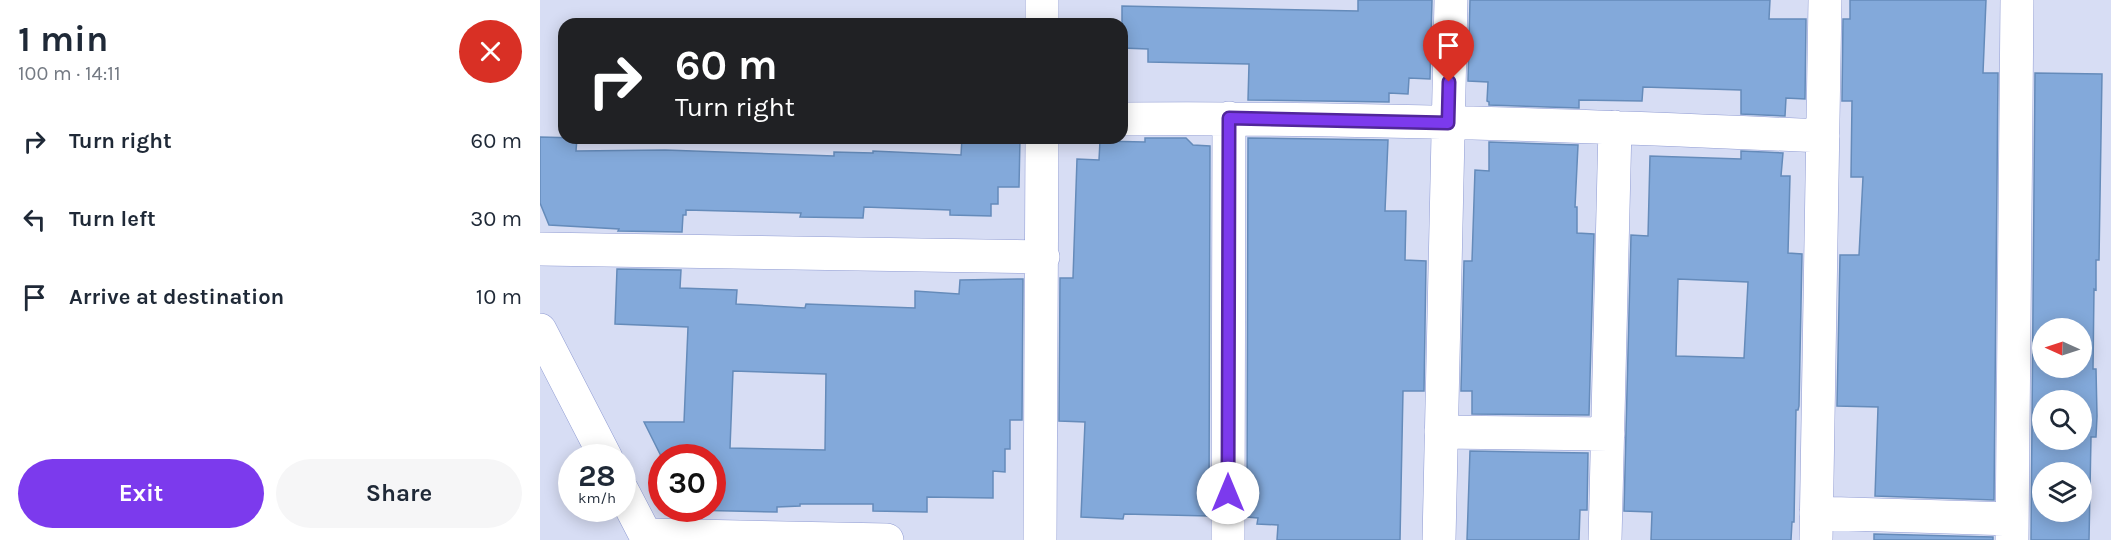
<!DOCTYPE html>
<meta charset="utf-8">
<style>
body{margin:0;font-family:Karla,sans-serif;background:#f6f6f7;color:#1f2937;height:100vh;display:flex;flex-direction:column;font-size:22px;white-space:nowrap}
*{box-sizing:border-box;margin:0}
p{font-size:20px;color:#747a83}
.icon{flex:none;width:33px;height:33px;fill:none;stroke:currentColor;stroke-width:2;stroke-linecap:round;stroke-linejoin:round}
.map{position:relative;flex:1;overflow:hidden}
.drawer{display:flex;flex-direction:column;background:#fff;width:540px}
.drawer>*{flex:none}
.top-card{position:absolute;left:18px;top:18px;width:570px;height:126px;border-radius:18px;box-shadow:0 3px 15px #0003;background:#202124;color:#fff;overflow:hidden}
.needle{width:39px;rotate:273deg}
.controls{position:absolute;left:1492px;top:318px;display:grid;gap:12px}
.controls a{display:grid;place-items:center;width:60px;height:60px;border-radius:50%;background:#fff;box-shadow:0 3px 15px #0003;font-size:30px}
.speed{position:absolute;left:18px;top:444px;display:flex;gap:12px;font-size:30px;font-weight:700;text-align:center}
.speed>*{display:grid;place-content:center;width:78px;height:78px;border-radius:50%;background:#fff;box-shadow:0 3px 15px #0003;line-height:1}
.speed small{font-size:15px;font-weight:400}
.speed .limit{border:9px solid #d22;background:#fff;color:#111}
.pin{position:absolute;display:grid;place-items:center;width:51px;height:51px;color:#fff;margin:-62px -26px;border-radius:50% 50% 50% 0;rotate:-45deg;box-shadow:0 0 6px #0007}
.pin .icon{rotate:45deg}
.me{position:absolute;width:66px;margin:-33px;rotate:0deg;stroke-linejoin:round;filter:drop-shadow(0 0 4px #0008)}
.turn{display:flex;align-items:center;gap:21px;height:126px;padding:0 18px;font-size:27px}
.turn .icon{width:78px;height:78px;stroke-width:2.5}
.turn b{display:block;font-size:42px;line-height:51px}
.round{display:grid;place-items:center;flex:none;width:63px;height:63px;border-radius:32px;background:#f6f6f7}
.head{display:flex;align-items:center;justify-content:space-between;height:102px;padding:0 18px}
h1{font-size:36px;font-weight:700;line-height:45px}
.action{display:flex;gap:12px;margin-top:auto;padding:12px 18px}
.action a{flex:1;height:69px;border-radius:36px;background:#7c3aed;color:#fff;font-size:24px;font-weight:700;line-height:69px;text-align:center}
.action a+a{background:#f6f6f7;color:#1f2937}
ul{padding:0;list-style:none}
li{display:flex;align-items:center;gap:18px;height:78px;padding:0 18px}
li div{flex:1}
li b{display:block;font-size:22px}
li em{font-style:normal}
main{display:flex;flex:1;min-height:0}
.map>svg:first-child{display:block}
.building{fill:#83a9da;stroke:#658bba;stroke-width:1.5;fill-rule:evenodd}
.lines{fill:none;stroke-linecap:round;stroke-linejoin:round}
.minor-casing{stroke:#8f9bd3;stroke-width:34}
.minor{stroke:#fff;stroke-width:33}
.route-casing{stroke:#51269a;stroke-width:15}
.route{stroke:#7c3aed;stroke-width:10}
</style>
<main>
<section class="drawer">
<div class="head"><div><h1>1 min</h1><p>100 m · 14:11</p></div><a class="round" style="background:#d93025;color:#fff"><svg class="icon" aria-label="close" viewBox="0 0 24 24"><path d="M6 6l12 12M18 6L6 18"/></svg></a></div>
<ul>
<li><svg class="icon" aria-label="right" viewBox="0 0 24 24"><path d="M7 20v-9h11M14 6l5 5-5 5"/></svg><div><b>Turn right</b></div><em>60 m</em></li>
<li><svg class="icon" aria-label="left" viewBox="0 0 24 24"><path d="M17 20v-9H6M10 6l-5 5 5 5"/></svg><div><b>Turn left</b></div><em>30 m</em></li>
<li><svg class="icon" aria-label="arrive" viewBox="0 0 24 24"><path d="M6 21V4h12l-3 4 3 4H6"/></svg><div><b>Arrive at destination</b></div><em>10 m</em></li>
</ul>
<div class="action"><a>Exit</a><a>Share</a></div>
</section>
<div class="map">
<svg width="1571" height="540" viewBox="0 0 1571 540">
<rect width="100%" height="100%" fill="#d7ddf4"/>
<path class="building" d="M818 0H892L890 79 869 78 868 94 849 93V102L708 100 709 64 608 62V49L582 48V6L818 11Z
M930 0H1230L1229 19H1266L1265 99 1246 98 1245 116 1201 114V90L1103 87 1102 101 1039 100V108L949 105V102L947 101 948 82 928 81Z
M1310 0H1446L1443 73H1458L1454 500 1335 496 1338 407 1297 406 1300 255H1319L1323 177H1311L1312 101H1302L1303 19H1310Z
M1495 73 1562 74 1559 260H1556V290L1554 289 1553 369H1556L1557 416 1556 437H1551L1549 540H1491ZM1503 328H1542V368H1503ZM1503 400H1542V440H1503ZM1503 472H1542V512H1503Z
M0 137 37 138 36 151 125 150 294 156V152L333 153V151L421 155 422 138H480L479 187H458V204H451V216L410 215V210L324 207 323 218 260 217 261 213 146 210V215H143L142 232 78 231 79 229 9 225 0 203Z
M605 138H646L653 145 670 146 669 516 584 514 583 519 541 517 545 422 519 421 520 278H533L537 159 559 160 560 141 605 142Z
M708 138 848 140 845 211H866L865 260 886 261 884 391H863L860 540H737L738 525 717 524 718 518 707 517Z
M949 142 1038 145 1035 207H1037V233L1054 234 1049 415 932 414V391H921L924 261H932L935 170 949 171Z
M1201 151 1243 153 1241 176H1250L1248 253 1262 254 1259 406 1258 410H1256L1254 522H1252L1251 540H1111L1112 512 1084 511 1091 235 1108 236 1110 156 1201 159ZM1138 279 1208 282 1204 358 1136 356Z
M77 269 141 270 140 288 197 290 196 304 265 308 266 304 375 308V291L419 294 420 280 483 279 482 420H470V449H465V472L453 471V498L387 497V512L333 511V504H260V506L237 507V512L148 510 172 508V458H122L104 422H144L148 327 75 324ZM193 371 286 374 285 450 190 448Z
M930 451 1048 453 1047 510H1040L1039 540H927Z
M1334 534 1453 537V540H1334Z"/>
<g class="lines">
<defs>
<path id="minor" d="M502 0V24
M582 119C816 117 1050 126 1283 136
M0 249 503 257
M0 330 66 458
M901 432 1068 434
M82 490 108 540
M1276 513 1472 519
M106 535 347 540
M500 540 502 138
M688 540 689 118
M899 540 911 0
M1065 540 1075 127
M1276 540 1285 0
M1472 540 1477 0"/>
</defs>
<use href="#minor" class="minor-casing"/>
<use href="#minor" class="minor"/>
</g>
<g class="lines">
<defs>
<path id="route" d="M688 493 689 118 908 123 909 82"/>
</defs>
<use href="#route" class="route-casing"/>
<use href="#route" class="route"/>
</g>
</svg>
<div class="controls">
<a><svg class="needle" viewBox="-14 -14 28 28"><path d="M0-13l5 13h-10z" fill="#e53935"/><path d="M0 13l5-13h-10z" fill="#747a83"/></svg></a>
<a><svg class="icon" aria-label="search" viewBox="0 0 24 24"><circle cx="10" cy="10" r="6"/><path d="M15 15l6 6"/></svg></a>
<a><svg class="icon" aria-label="layers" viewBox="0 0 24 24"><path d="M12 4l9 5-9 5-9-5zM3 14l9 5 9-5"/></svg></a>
</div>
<div class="speed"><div>28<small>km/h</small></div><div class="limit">30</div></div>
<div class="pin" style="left:909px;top:82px;background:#d93025"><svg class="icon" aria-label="arrive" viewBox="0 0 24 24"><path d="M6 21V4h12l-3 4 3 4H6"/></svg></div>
<svg class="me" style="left:688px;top:493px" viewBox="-20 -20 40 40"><circle r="19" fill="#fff"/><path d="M0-13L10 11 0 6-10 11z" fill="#7c3aed"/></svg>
<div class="top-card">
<div class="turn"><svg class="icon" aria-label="right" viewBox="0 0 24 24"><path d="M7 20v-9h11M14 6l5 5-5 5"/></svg><div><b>60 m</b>Turn right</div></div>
</div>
</div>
</main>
